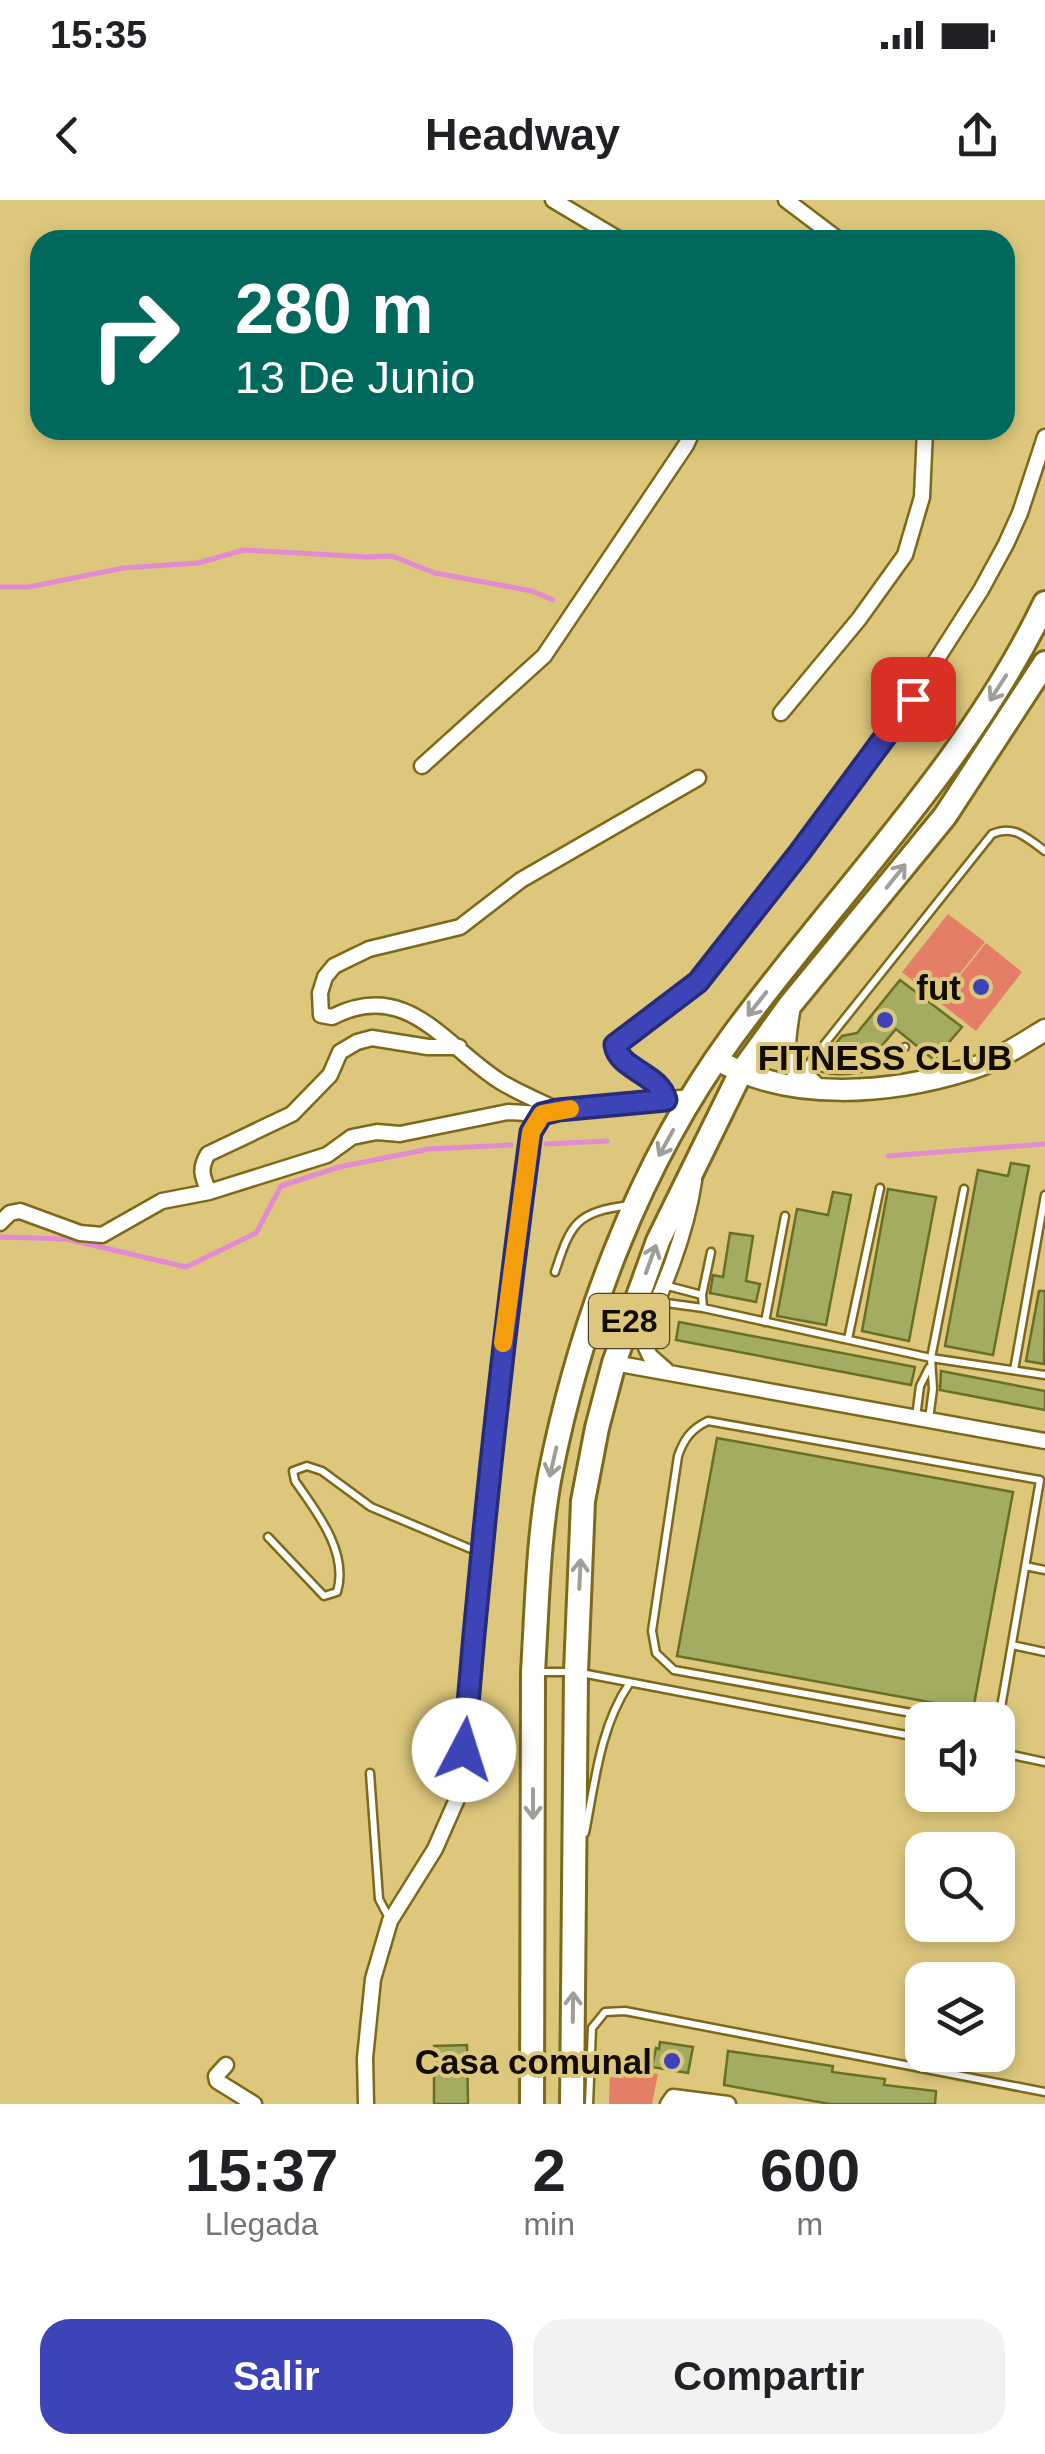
<!DOCTYPE html>
<html lang="es">
<style>
body{margin:0;font-family:Arial,sans-serif;background:#f2f2f2;color:#202124;height:100vh;display:flex;flex-direction:column;font-size:38px;white-space:nowrap}
*{box-sizing:border-box;margin:0}
p{font-size:32px;color:#757577}
.icon{flex:none;width:55px;height:55px;fill:none;stroke:currentColor;stroke-width:2;stroke-linecap:round;stroke-linejoin:round}
.map{position:relative;height:1904px;overflow:hidden}
.details{display:flex;flex-direction:column;background:#fff;flex:1}
.details>*{flex:none}
.hud{position:absolute;left:30px;top:30px;width:985px;height:210px;border-radius:30px;box-shadow:0 5px 15px #0003;background:#00695c;color:#fff;overflow:hidden}
.buttons{position:absolute;left:905px;top:1502px;display:grid;gap:20px}
.buttons a{display:grid;place-items:center;width:110px;height:110px;border-radius:20px;background:#fff;box-shadow:0 5px 15px #0003;font-size:50px}
.pin{position:absolute;display:grid;place-items:center;width:85px;height:85px;color:#fff;margin:-42px;border-radius:20px;box-shadow:0 5px 15px #0006}
.me{position:absolute;width:110px;margin:-55px;rotate:5deg;stroke-linejoin:round;filter:drop-shadow(0 0 8px #0008)}
.turn{display:flex;align-items:center;gap:35px;height:210px;padding:0 40px;font-size:45px}
.turn .icon{width:130px;height:130px;stroke-width:2.5}
.turn b{display:block;font-size:70px;line-height:85px}
.eta{display:flex;justify-content:space-evenly;align-items:center;height:170px;text-align:center}
.eta b{font-size:60px;font-weight:600;line-height:70px}
.button{display:flex;gap:20px;margin-top:auto;padding:20px 40px}
.button a{flex:1;height:115px;border-radius:30px;background:#3d44b8;color:#fff;font-size:40px;font-weight:600;line-height:115px;text-align:center}
.button a+a{background:#f2f2f2;color:#202124}
.status{display:flex;justify-content:space-between;align-items:center;height:70px;padding:0 50px;background:#fff;direction:ltr}
.status svg{height:28px;fill:currentColor}
header{display:flex;justify-content:space-between;align-items:center;height:130px;padding:0 40px;background:#fff;font-size:45px;font-weight:600}
.map>svg:first-child{display:block}
.grass{fill:#e47e66}
.lines{fill:none;stroke-linecap:round;stroke-linejoin:round}
.stream{stroke:#e28bd2;stroke-width:5}
.building{fill:#a3ac61;stroke:#696f24;stroke-width:2.5}
.lane-casing{stroke:#7d6918;stroke-width:11}
.street-casing{stroke:#7d6918;stroke-width:19}
.secondary-casing{stroke:#7d6918;stroke-width:25}
.primary-casing{stroke:#7d6918;stroke-width:28}
.lane{stroke:#fff;stroke-width:6}
.street{stroke:#fff;stroke-width:14}
.secondary{stroke:#fff;stroke-width:20}
.primary{stroke:#fff;stroke-width:22}
.oneway{stroke:#a09e99}
.route-casing{stroke:#282c78;stroke-width:25}
.route{stroke:#3d44b8;stroke-width:18}
.slow{stroke:#f59e0b;stroke-width:18}
.poi-dot{fill:#3d44b8;stroke:#dcc77c;stroke-width:4}
.labels{text-anchor:middle;dominant-baseline:central;stroke-width:8;stroke-linejoin:round;paint-order:stroke}
.shield{fill:#dcc77c;stroke:#4f4425;stroke-width:2.5}
.shield-label{font-size:32px;font-weight:bold;fill:#120c00}
.poi-label{font-size:35px;font-weight:bold;fill:#120c00;stroke:#dcc77c;text-anchor:end}
</style>
<div class="status"><b>15:35</b><svg viewBox="0 0 49 12"><path d="M0 12V9h3v3zM5 12V6h3v6zM10 12V3h3v9zM15 12V0h3v12zM26 1h20v11H26zM47 4h2v5h-2z"/></svg></div>
<header><svg class="icon" aria-label="back" viewBox="0 0 24 24"><path d="M15 5l-7 7 7 7"/></svg>Headway<svg class="icon" aria-label="share" viewBox="0 0 24 24"><path d="M12 15V3M7 8l5-5 5 5M5 13v7h14v-7"/></svg></header>
<div class="map">
<svg width="1045" height="1904" viewBox="0 0 1045 1904">
<rect width="100%" height="100%" fill="#dcc77c"/>
<path class="grass" d="M948 714 985 742 938 801 902 772Z
M986 743 1022 772 976 831 939 802Z
M610 1868 658 1874 652 1904H609Z"/>
<g class="lines">
<path class="stream" d="M0 387H29L123 368 198 363 244 350 367 357 392 356 435 373 532 391 553 400
M546 944 607 941
M888 956 1045 944
M0 1037 66 1039 186 1067 256 1033 281 986 339 967 429 949 511 945"/>
</g>
<path class="building" d="M900 780 962 827 934 860 896 829 879 849 822 860 842 836 857 833Z
M1011 963 1029 966 993 1155 945 1146 978 970 1008 976Z
M888 989 936 997 909 1141 862 1131Z
M833 992 851 995 826 1125 777 1116 797 1009 828 1015Z
M730 1033 753 1036 746 1081 760 1084 756 1102 710 1093 713 1075 723 1077Z
M1039 1091H1045L1044 1164 1026 1161Z
M679 1122 915 1167 911 1185 676 1140Z
M941 1171 1045 1191V1210L940 1190Z
M717 1238 1013 1292 973 1510 677 1456Z
M660 1842 693 1847 688 1873 652 1867 656 1848 659 1849Z
M467 1845 468 1904H434V1846Z
M728 1851 833 1866 832 1872 885 1879 884 1885 936 1891 935 1904H830L724 1885Z"/>
<g class="lines">
<defs>
<path id="lane" d="M811 862C835 879 885 866 905 847
M803 871 992 634C1014 624 1027 638 1045 651
M555 1072C571 1023 576 1012 630 1005
M664 1085 702 1095
M659 1102 703 1108 931 1158 1045 1175
M703 1108 702 1095 711 1052
M765 1122 785 1016
M848 1139 880 988
M1014 1170 1045 995
M916 1217 920 1186 929 1168
M929 1219 933 1189 931 1158 964 989
M268 1337 324 1396 337 1392C349 1352 316 1311 295 1281L293 1271 307 1266 322 1271 371 1307 478 1352
M1025 1366 1045 1370
M1012 1445 1045 1452
M540 1472H576L922 1538
M950 1520 674 1470 656 1453 652 1431 678 1256C684 1239 691 1229 708 1221L1040 1280 998 1525
M998 1552 1045 1562
M370 1573 379 1699 390 1720
M585 1633C595 1582 600 1527 629 1484
M589 1904 592 1828 605 1812 625 1811 1045 1892"/>
<path id="street" d="M553 0 620 40
M786 0 839 40
M781 513 859 419 905 355 922 297 925 230
M422 566 544 456 686 245 693 230
M666 899C659 873 618 870 615 845L699 781 891 531 981 390 1006 344 1020 313 1045 237
M558 910C539 901 519 893 501 882 445 847 408 778 332 817L321 815 320 793 325 777 334 766 369 749 460 727 521 680 698 578
M209 992C202 976 199 969 208 954L292 914 330 875 340 852 357 842 372 838 428 847H459
M0 1023 10 1013 20 1011 80 1033 102 1035 162 1001 209 992 327 955 352 937 377 932 400 934 508 912 543 914
M614 1163 1045 1241
M666 1170 650 1156 641 1137C664 1088 686 1035 694 981
M226 1865 216 1876 217 1881 254 1904
M366 1904 365 1858 373 1779 390 1721 435 1649 461 1590 480 1353 507 1105 531 932 543 914 558 910 691 897
M668 1904 673 1897 728 1904"/>
<path id="secondary" d="M790 805C783 853 779 855 816 888
M716 859C789 903 891 894 970 869 997 861 1022 844 1045 830"/>
<path id="primary" d="M532 1904 533 1472C537 1407 538 1339 550 1275 580 1123 639 964 731 838 837 693 967 566 1045 403
M572 1904 576 1472 583 1301 597 1228 614 1163 658 1041 740 874 790 805 945 616 1045 463"/>
</defs>
<use href="#lane" class="lane-casing"/>
<use href="#street" class="street-casing"/>
<use href="#secondary" class="secondary-casing"/>
<use href="#primary" class="primary-casing"/>
<use href="#lane" class="lane"/>
<use href="#street" class="street"/>
<use href="#secondary" class="secondary"/>
<use href="#primary" class="primary"/>
</g>
<defs><path id="oneway-shaft" d="M-6 0H5M1.5-3L5.5 0L1.5 3" fill="none" stroke-width="1.6" stroke-linecap="round" stroke-linejoin="round" transform="scale(2.5)"/></defs>
<g class="oneway">
<use href="#oneway-shaft" transform="translate(998 488) rotate(123)"/>
<use href="#oneway-shaft" transform="translate(896 676) rotate(-51)"/>
<use href="#oneway-shaft" transform="translate(757 804) rotate(128)"/>
<use href="#oneway-shaft" transform="translate(666 943) rotate(119)"/>
<use href="#oneway-shaft" transform="translate(651 1059) rotate(-70)"/>
<use href="#oneway-shaft" transform="translate(553 1262) rotate(103)"/>
<use href="#oneway-shaft" transform="translate(580 1374) rotate(-87)"/>
<use href="#oneway-shaft" transform="translate(533 1604) rotate(90)"/>
<use href="#oneway-shaft" transform="translate(573 1807) rotate(-89)"/>
</g>
<g class="lines">
<defs>
<path id="route" d="M464 1550C481 1343 503 1138 531 932L542 914 558 910 666 900C659 873 619 870 615 845L698 782 800 652 913 499"/>
</defs>
<use href="#route" class="route-casing"/>
<use href="#route" class="route"/>
<path class="slow" d="M503 1143 531 932 542 914 570 909"/>
</g>
<g class="poi-dot">
<circle cx="981" cy="787" r="10"/>
<circle cx="885" cy="820" r="10"/>
<circle cx="672" cy="1861" r="10"/>
</g>
<g class="labels">
<rect class="shield" x="589" y="1094" width="80" height="54" rx="8"/>
<g class="shield-label">
<text x="629" y="1121">E28</text>
</g>
<g class="poi-label">
<text x="961" y="787">fut</text>
<text x="885" y="857" text-anchor="middle">FITNESS CLUB</text>
<text x="652" y="1861">Casa comunal</text>
</g>
</g>
</svg>
<div class="buttons">
<a><svg class="icon" aria-label="sound" viewBox="0 0 24 24"><path d="M4 9h4l5-4v14l-5-4H4zM17 9q2 3 0 6"/></svg></a>
<a><svg class="icon" aria-label="search" viewBox="0 0 24 24"><circle cx="10" cy="10" r="6"/><path d="M15 15l6 6"/></svg></a>
<a><svg class="icon" aria-label="layers" viewBox="0 0 24 24"><path d="M12 4l9 5-9 5-9-5zM3 14l9 5 9-5"/></svg></a>
</div>
<div class="pin" style="left:913px;top:499px;background:#d93025"><svg class="icon" aria-label="arrive" viewBox="0 0 24 24"><path d="M6 21V4h12l-3 4 3 4H6"/></svg></div>
<svg class="me" style="left:464px;top:1550px" viewBox="-20 -20 40 40"><circle r="19" fill="#fff"/><path d="M0-13L10 11 0 6-10 11z" fill="#3d44b8"/></svg>
<div class="hud">
<div class="turn"><svg class="icon" aria-label="right" viewBox="0 0 24 24"><path d="M7 20v-9h11M14 6l5 5-5 5"/></svg><div><b>280 m</b>13 De Junio</div></div>
</div>
</div>
<section class="details">
<div class="eta">
<div><b>15:37</b><p>Llegada</p></div>
<div><b>2</b><p>min</p></div>
<div><b>600</b><p>m</p></div>
</div>
<div class="button"><a>Salir</a><a>Compartir</a></div>
</section>
